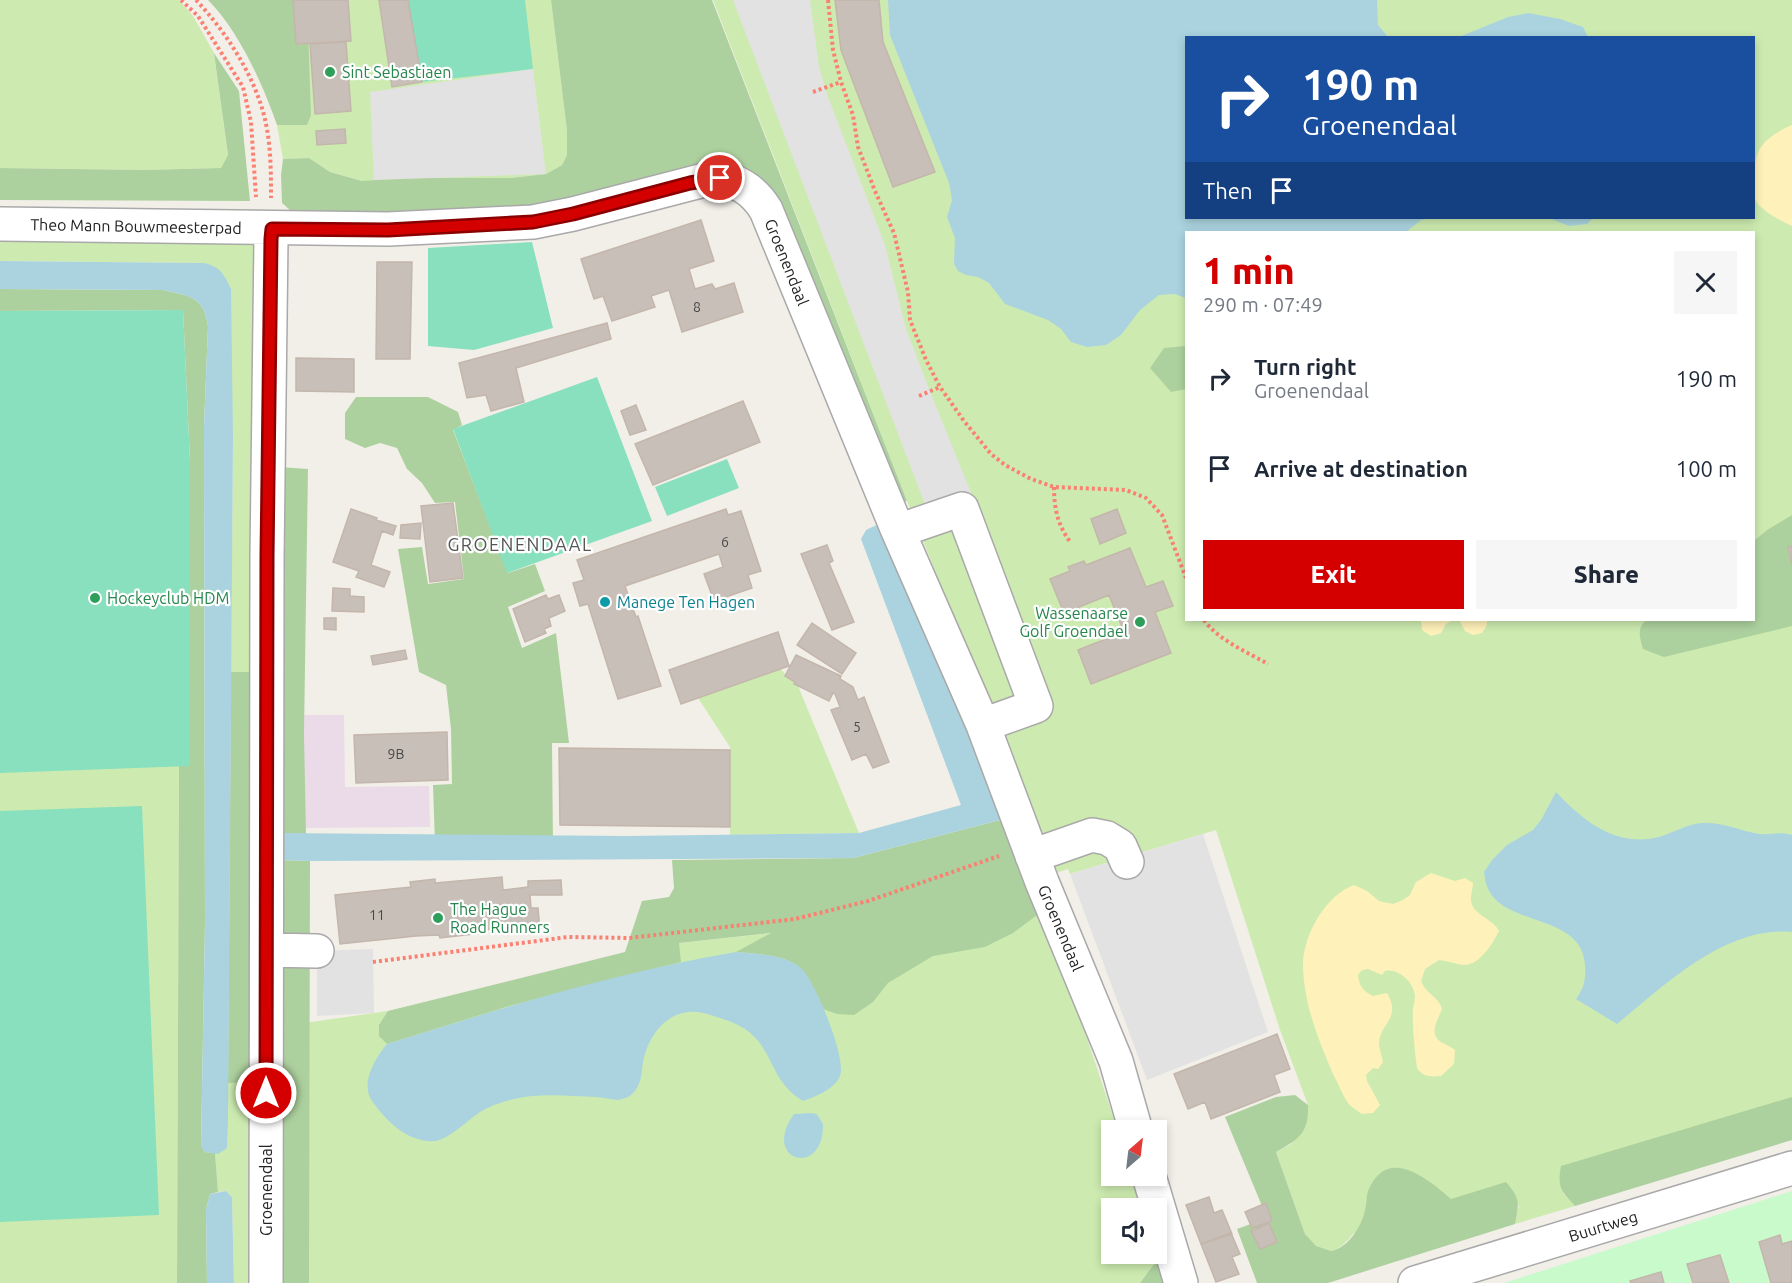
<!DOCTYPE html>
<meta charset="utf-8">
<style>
body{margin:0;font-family:Ubuntu,sans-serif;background:#f6f6f7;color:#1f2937;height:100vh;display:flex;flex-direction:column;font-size:22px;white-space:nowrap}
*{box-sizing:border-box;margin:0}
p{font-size:20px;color:#747a83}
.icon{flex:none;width:33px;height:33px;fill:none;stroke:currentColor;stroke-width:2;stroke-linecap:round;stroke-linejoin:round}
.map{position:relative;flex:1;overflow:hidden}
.side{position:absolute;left:1185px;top:231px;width:570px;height:390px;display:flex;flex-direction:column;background:#fff;border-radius:0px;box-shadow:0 3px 9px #0003}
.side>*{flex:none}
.top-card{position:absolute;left:1185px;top:36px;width:570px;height:183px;border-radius:0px;box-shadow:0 3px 9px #0003;background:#1a4fa0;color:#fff;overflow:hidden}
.needle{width:39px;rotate:28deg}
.tools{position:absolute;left:1101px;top:1120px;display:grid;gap:12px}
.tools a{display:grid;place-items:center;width:66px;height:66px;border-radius:0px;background:#fff;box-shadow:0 3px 9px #0003;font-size:30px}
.pin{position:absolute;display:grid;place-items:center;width:51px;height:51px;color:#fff;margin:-26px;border:3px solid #fff;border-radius:50%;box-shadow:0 2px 6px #0007}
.me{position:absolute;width:66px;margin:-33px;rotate:0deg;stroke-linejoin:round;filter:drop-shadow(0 0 4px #0008)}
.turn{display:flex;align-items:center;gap:21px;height:126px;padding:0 18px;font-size:27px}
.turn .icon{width:78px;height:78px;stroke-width:2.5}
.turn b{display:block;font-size:42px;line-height:51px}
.then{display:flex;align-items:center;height:57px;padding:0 18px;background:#0003;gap:12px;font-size:22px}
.round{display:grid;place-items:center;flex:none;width:63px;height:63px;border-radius:0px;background:#f6f6f7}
.head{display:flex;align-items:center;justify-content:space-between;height:102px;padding:0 18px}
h1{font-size:36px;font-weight:800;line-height:45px;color:#d40000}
.primary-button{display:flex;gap:12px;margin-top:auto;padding:12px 18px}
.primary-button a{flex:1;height:69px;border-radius:0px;background:#d40000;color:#fff;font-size:24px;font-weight:800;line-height:69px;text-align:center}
.primary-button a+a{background:#f6f6f7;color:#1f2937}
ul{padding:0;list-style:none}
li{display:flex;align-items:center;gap:18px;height:90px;padding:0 18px}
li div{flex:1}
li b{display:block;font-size:22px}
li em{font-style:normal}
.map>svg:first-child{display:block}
.industrial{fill:#ebdbe8}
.grass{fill:#cdebb0;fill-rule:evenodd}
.forest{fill:#add19e}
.sand{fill:#fff1ba}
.park{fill:#c8facc}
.pitch{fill:#88e0be}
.parking{fill:#e2e2e2}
.water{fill:#aad3df}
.building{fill:#c7bfb8;stroke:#c4b6ab;stroke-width:1.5}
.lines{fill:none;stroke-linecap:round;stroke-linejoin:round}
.minor-casing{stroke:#a9a9a9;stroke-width:36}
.path{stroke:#fa8072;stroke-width:4;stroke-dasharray:3 3;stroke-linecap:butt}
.minor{stroke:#fff;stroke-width:33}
.route-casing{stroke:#8a0000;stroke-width:15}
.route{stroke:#d40000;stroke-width:10}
.leisure-dot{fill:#2e9e5b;stroke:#fff;stroke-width:2}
.culture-dot{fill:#0f9aa8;stroke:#fff;stroke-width:2}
.labels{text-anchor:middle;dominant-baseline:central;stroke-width:4.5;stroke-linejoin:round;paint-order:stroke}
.number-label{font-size:14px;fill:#4b4948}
.leisure-label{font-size:16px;fill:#27864d;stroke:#fff;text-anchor:start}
.street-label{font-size:16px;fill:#222;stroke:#fff}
.culture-label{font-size:16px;fill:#0d838f;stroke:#fff;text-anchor:start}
.neighbourhood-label{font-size:18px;letter-spacing:1.5px;fill:#555;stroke:#fff}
</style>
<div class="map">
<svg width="1792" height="1283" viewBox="0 0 1792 1283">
<rect width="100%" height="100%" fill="#f2efe9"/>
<path class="industrial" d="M293 715H344L345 787 429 786 430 827 294 828Z"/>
<path class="grass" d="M0 0H179L193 16 214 53 228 156 221 168 144 170 0 168Z
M307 0H551L567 131V155L562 165 546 174 511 178 362 181 330 172 309 158 283 159 277 125H307Z
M713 0H1792V1113L1563 1193 1575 1206 1515 1224 1519 1205 1354 1233C1336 1255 1323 1259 1305 1234L1276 1152 1291 1144 1308 1105 1280 1030 1216 830 1070 874 1068 869 1056 873 907 501ZM1186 38H1754V218H1186ZM1186 232H1754V620H1186Z
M0 231H256L261 672H231L233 437 203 263 0 261Z
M0 316 190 461 179 767 177 1283H0Z
M781 669C786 677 793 679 798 686L859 833 730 835V747L698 698Z
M1044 910 1118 1131H1112V1176H1133L1144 1209H1112V1254H1156L1160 1256 1140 1283H286L290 1025 388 1011 679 943 773 933Z
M258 1082V1283H234L232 1197 226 1191 218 1192 215 1153 227 1148 228 1083Z"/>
<path class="forest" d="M208 0H307L311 115 307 125H277C263 85 239 31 208 0Z
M551 0H712L907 501 899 503 770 188C755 172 746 169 725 164L529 207 381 212 291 211 282 203 281 175 283 159 309 158 330 172 362 181 403 178H511L546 174 562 165 567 155V131Z
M214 53 239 91 250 201 0 200V168L144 170 221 168 228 155Z
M0 289 163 290C189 296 204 296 208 326L204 427 205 924 201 1146 205 1152 215 1153 218 1192 210 1194 206 1210 207 1283H177L179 766 190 765V461L183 310 0 311Z
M1186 346V389L1171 392 1150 368 1164 348Z
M356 397H428L458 412 462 425 453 430 508 573 535 564 545 591 508 607 522 648 556 633 569 743H552L553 846 435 844 433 785 452 784 451 729 446 685 419 672 398 549 422 547 428 584 464 579 455 502 435 503 422 483 407 469 397 448 380 443 365 448 345 439V413Z
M279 467 308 469 304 734 306 834 278 833Z
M1792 515V626L1664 657 1643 649C1640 639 1636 627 1647 620H1754V541L1767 530Z
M231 672H261L258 1082 228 1083Z
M1008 818 1044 910 1013 933 985 947 933 956 888 983 873 1002 854 1015 837 1014 823 1009C817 996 812 982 803 971 790 954 755 954 736 952L771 933 679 943 681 962 509 1006 387 1044 379 1036V1025L388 1011 625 952 642 901 669 897 674 888 672 860 853 858Z
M279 860 310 861 309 1283H282Z
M1295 1095 1308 1105C1309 1133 1299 1139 1276 1152L1305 1234 1316 1246 1331 1251C1348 1248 1362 1226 1365 1210 1367 1204 1366 1197 1368 1191 1387 1145 1427 1178 1451 1199L1506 1182C1521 1199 1519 1204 1515 1224L1328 1283H1257L1237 1229 1267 1218 1225 1117 1276 1097Z
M1792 1097V1140L1575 1206C1561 1191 1557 1187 1561 1166Z
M1160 1256 1168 1283H1140Z"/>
<path class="sand" d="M1792 125V226C1779 220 1759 210 1754 197 1754 157 1752 143 1792 125Z
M1421 620H1453L1446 624 1441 633 1431 636 1422 630Z
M1459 620H1487V625L1482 633 1473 635 1465 631Z
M1431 873 1455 881 1465 878 1473 883C1473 888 1471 893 1471 898 1470 915 1493 918 1499 931 1493 943 1480 965 1464 965 1456 964 1447 961 1439 960L1425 969 1421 981C1426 994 1439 997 1442 1009 1438 1020 1428 1033 1441 1042 1446 1045 1450 1046 1455 1050L1454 1064 1441 1076C1431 1077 1423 1077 1417 1068 1415 1054 1412 1025 1413 1010 1413 1006 1415 1001 1415 996 1414 982 1398 968 1385 971L1382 975 1368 969 1362 970 1358 975C1359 986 1363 991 1373 996L1387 993C1402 1018 1380 1023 1379 1043 1379 1049 1382 1056 1383 1062L1378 1069 1373 1068 1366 1075 1367 1081 1380 1105 1373 1113 1362 1114C1358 1111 1351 1107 1348 1103 1342 1094 1338 1083 1333 1074 1318 1039 1303 1002 1303 963 1304 934 1326 895 1354 885L1367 891 1379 901 1393 904 1403 900 1410 895 1416 882Z"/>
<path class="park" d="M1792 1191V1283H1504Z"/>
<path class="pitch" d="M408 0H525L533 69 422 82Z
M532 242 553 328 474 350 428 346V248Z
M183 310 190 461V766L0 773V311Z
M597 377 652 521 507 573 453 429Z
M727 459 739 488 667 516 655 487Z
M142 806 159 1215 0 1222V811Z"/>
<path class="parking" d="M733 0H810L819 67 828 97 885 245 906 329 935 404 996 554 959 527 937 536Z
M533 69 546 174 374 180 370 92Z
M1203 834 1268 1032 1147 1080 1070 874Z
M373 949 374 1013 317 1016V951Z"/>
<path class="water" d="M888 0H1377L1378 25 1388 37 1186 38V218H1433L1421 220 1406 232H1186V298L1175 294 1159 295 1140 310 1121 335 1106 345 1087 347 1071 342 1061 329 1048 320 1005 304 989 283 978 277 966 275 958 271 954 264 955 238 947 217 952 200 949 183 890 35Z
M1528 13 1560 19 1583 27 1588 37H1459L1508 17Z
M1549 218H1593L1587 224 1569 226Z
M0 261 203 263C220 266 224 274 231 289L233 437 228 1121 227 1148 218 1154 205 1152 201 1147 205 924 204 427 208 326C204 296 189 296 163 290L0 289Z
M885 521 1008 818 853 858 310 861 279 860 278 833 625 836 859 833 961 805 861 539 866 530Z
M1556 792C1583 821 1617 848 1659 837 1673 833 1687 824 1702 823 1724 822 1740 831 1760 834 1771 835 1782 831 1792 835V932C1725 926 1665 985 1617 1024L1576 999C1584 988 1586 979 1585 965 1582 912 1502 928 1487 886 1485 882 1485 877 1484 872L1492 860 1507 845 1533 830 1541 820Z
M736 952C755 954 787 954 802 969 815 982 847 1058 840 1076 835 1089 815 1097 803 1101 761 1075 779 1035 720 1018 710 1015 700 1011 689 1012 665 1014 650 1035 644 1057 641 1070 643 1085 631 1095 629 1097 622 1099 619 1100 611 1100 603 1097 596 1097 575 1096 553 1094 532 1096 515 1098 495 1103 480 1112 469 1119 448 1140 435 1141 408 1143 386 1121 372 1101 360 1084 375 1058 387 1044 502 1008 617 972 736 952Z
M811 1113 817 1114 823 1124C824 1179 760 1161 794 1114Z
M226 1191 232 1197 234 1283H207L206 1210 210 1194Z"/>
<path class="building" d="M293 0H348L351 41 296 44Z
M379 0H408L422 82 392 87Z
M835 0H879L883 42 935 172 893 187 841 50Z
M346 42 351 111 315 114 310 44Z
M345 129 346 143 317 145 316 131Z
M701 220 714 261 689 269 695 289 712 284 715 289 734 283 743 312 682 332 669 290 651 296 655 307 612 321 603 296 594 299 581 259Z
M377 262H412L410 359H376Z
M607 323 611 339 516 368 524 402 491 411 486 395 467 398 459 363Z
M296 358 354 359V392L296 391Z
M743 401 760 442 653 485 635 444Z
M636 405 646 430 630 435 621 411Z
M453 503 463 578 430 582 421 506Z
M351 509 377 518 376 520 396 526 393 535 382 531 371 565 390 572 384 587 356 577 359 571 333 562Z
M726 509 728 515 741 511 761 571 748 575 752 588 714 601 704 574 723 567 719 554 625 586 636 617 638 616 661 686 618 699 588 604 580 606 573 583 584 580 577 560Z
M1117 509 1126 533 1100 544 1091 519Z
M421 523 420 539 400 538 401 525Z
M827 545 833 561 829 563 854 622 832 630 801 554Z
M1792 546V565L1788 547Z
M1130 548 1146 587 1163 581 1173 606 1155 612 1171 653 1091 684 1078 650 1124 632 1109 595 1064 613 1050 579 1070 571 1068 567 1084 561 1086 565Z
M333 588 350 589V596L364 597V612L332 611Z
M546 595 548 599 559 595 565 611 549 618 551 626 544 629 546 633 525 642 513 609Z
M324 618H336V630L324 629Z
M812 623 856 653 842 674 797 645Z
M778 632 789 666 681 704 669 670Z
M405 650 407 659 373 665 371 656Z
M796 655 841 676 840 679 853 687 858 700 864 697 889 762 873 768 866 754 852 760 831 710 840 707 835 694 833 693 829 701 794 684 795 682 785 676Z
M447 732 448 780 356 783 354 735Z
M559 748 730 750V827L560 825Z
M502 877 503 890 528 887V881L561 880 562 895H530L531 908H538L540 930 518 932V928H506L482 930V933L440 938 439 935 416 936 340 944 335 895 411 887 410 882 435 879V883Z
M1277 1034 1290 1069 1274 1075 1280 1092 1211 1119 1205 1102 1188 1109 1174 1074Z
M1209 1197 1214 1213 1222 1210 1232 1234 1201 1244 1186 1205Z
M1266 1203 1272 1221 1252 1228 1245 1212Z
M1269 1223 1277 1242 1260 1249 1251 1231Z
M1231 1233 1240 1254 1232 1257 1239 1274 1216 1282 1201 1244Z
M1780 1235 1782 1244 1792 1241V1283H1771L1759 1242Z
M1720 1255 1729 1283H1693L1687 1264Z
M1661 1272 1664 1283H1631L1630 1281Z"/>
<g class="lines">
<defs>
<path id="minor" d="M0 224 388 229 533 222 573 214 712 178C736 178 754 190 766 210L898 531 983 725 1042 882 1116 1061 1136 1131
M898 531 962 509 1036 706 983 725
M1032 856 1092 835 1107 838 1120 846 1127 862
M267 950 317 951
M1149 1176 1181 1283
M266 1283 267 557 271 239 272 229
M1415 1283 1792 1168"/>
</defs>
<use href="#minor" class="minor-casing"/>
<path class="path" d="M181 0 198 16 243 87 251 122 256 197
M196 0C227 33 257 79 266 124 271 148 271 173 271 198
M828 0 833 50 841 82 853 115 858 147 875 191 894 233 908 292 910 320 926 360 940 387 964 421 991 454 1005 465 1031 479 1054 487 1126 490 1146 498 1162 515 1186 578
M813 92 841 82
M919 396 940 387
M1054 487C1054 509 1058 526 1071 543
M1204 620C1218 640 1247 652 1268 664
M373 962 568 937 629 938 795 919 868 901 999 856"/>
<use href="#minor" class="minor"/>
</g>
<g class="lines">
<defs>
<path id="route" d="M266 1093 267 557 271 239 272 229 388 230 533 222 573 214 690 183 720 178"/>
</defs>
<use href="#route" class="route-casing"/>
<use href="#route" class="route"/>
</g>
<g class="leisure-dot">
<circle cx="330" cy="72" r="6"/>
<circle cx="95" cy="598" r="6"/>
<circle cx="1140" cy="622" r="6"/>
<circle cx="438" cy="918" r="6"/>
</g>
<circle class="culture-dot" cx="605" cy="602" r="6"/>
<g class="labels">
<g class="number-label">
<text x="697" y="307">8</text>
<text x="725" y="542">6</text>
<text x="857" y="727">5</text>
<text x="396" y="754">9B</text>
<text x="377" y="915">11</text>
</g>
<g class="leisure-label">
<text x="342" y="72">Sint Sebastiaen</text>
<text x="107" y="598">Hockeyclub HDM</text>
<text x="1128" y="613" text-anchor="end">Wassenaarse<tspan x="1128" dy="18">Golf Groendael</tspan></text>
<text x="450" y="909">The Hague<tspan x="450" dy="18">Road Runners</tspan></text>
</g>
<g class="street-label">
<text transform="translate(136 226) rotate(1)">Theo Mann Bouwmeesterpad</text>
<text transform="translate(787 262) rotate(68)">Groenendaal</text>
<text transform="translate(1061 928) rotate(67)">Groenendaal</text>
<text transform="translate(266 1190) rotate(-90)">Groenendaal</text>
<text transform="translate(1603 1226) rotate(-17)">Buurtweg</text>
</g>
<g class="culture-label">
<text x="617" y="602">Manege Ten Hagen</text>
</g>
<g class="neighbourhood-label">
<text x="520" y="544">GROENENDAAL</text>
</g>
</g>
</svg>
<div class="tools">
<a><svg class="needle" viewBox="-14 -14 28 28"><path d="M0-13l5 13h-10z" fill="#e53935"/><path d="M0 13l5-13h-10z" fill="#747a83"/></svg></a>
<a><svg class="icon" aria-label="sound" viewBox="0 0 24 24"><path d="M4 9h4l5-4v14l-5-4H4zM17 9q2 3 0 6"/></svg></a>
</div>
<div class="pin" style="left:720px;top:178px;background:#d93025"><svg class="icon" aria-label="arrive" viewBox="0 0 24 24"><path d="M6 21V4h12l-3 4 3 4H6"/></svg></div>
<svg class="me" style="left:266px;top:1093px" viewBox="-20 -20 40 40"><circle r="17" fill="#d40000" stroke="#fff" stroke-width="3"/><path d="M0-11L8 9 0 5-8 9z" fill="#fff"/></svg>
<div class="top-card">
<div class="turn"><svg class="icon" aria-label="right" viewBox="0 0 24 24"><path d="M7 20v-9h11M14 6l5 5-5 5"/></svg><div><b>190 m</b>Groenendaal</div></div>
<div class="then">Then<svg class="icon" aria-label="arrive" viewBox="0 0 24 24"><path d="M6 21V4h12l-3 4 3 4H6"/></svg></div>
</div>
<section class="side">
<div class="head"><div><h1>1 min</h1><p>290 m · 07:49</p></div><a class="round"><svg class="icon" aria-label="close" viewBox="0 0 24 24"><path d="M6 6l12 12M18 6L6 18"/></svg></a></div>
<ul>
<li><svg class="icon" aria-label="right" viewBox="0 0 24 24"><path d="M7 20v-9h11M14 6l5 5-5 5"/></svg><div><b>Turn right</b><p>Groenendaal</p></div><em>190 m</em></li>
<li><svg class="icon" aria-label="arrive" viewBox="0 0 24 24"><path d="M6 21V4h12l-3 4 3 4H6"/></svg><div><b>Arrive at destination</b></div><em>100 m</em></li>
</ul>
<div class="primary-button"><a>Exit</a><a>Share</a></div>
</section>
</div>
